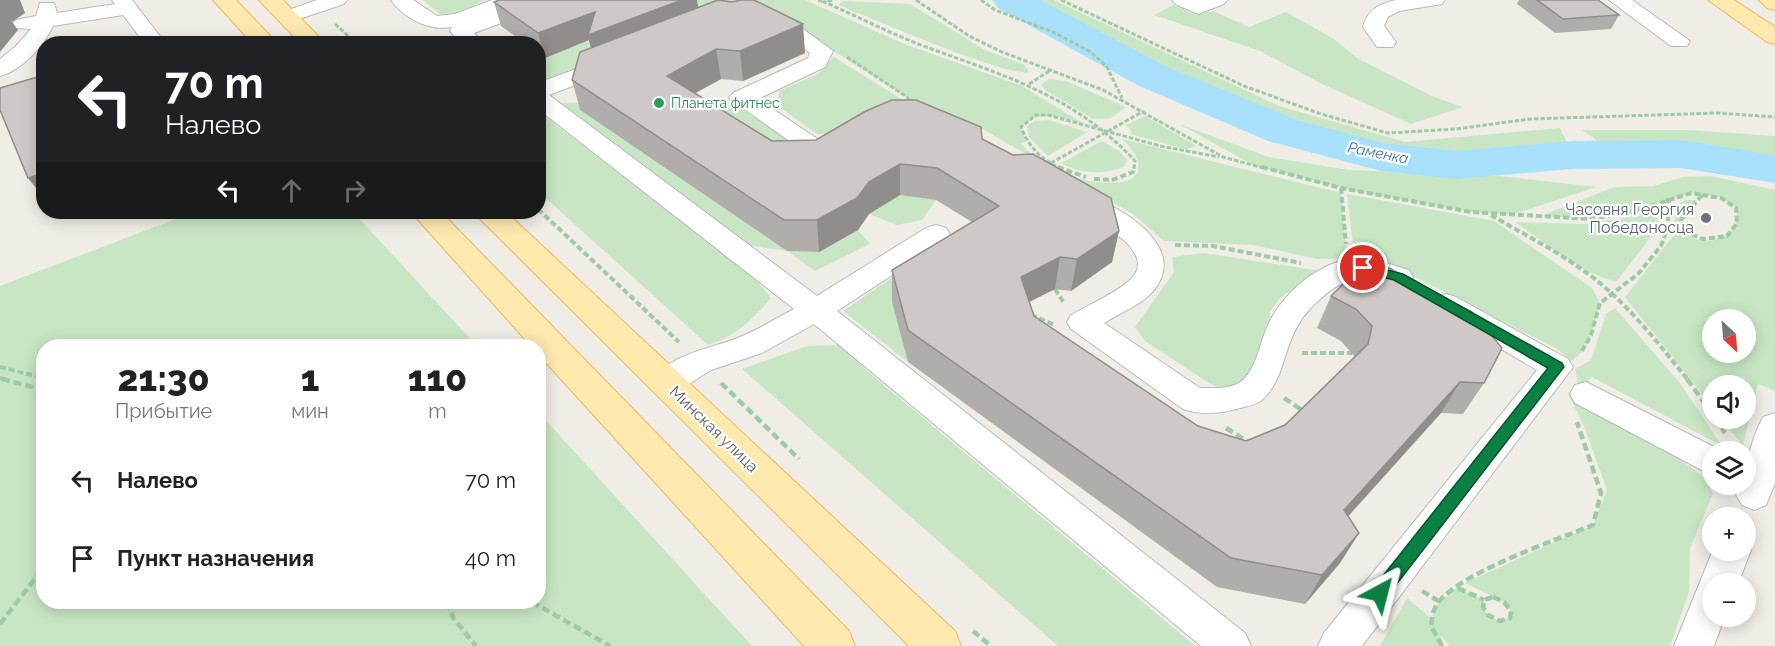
<!DOCTYPE html>
<html lang="ru">
<meta charset="utf-8">
<style>
body{margin:0;font-family:Raleway,sans-serif;background:#f6f6f6;color:#222;height:100vh;display:flex;flex-direction:column;font-size:22px;white-space:nowrap}
*{box-sizing:border-box;margin:0}
p{font-size:20px;color:#767676}
.icon{flex:none;width:33px;height:33px;fill:none;stroke:currentColor;stroke-width:2;stroke-linecap:round;stroke-linejoin:round}
.map{position:relative;flex:1;overflow:hidden}
.details{position:absolute;left:36px;top:339px;width:510px;height:270px;display:flex;flex-direction:column;background:#fff;border-radius:24px;box-shadow:0 3px 15px #0003}
.details>*{flex:none}
.top-card{position:absolute;left:36px;top:36px;width:510px;height:183px;border-radius:24px;box-shadow:0 3px 15px #0003;background:#202124;color:#fff;overflow:hidden}
.needle{width:39px;rotate:154deg}
.controls{position:absolute;left:1702px;top:309px;display:grid;gap:12px}
.controls a{display:grid;place-items:center;width:54px;height:54px;border-radius:50%;background:#fff;box-shadow:0 3px 15px #0003;font-size:30px}
.pin{position:absolute;display:grid;place-items:center;width:51px;height:51px;color:#fff;margin:-26px;border:3px solid #fff;border-radius:50%;box-shadow:0 2px 6px #0007}
.me{position:absolute;width:66px;margin:-33px;rotate:38deg;stroke-linejoin:round;filter:drop-shadow(0 0 4px #0008)}
.turn{display:flex;align-items:center;gap:21px;height:126px;padding:0 30px;font-size:27px}
.turn .icon{width:78px;height:78px;stroke-width:2.5}
.turn b{display:block;font-size:42px;line-height:51px}
.lanes{display:flex;align-items:center;height:57px;padding:0 30px;background:#0003;justify-content:center;gap:30px;direction:ltr}
.lanes .off{opacity:.35}
.eta{display:flex;justify-content:space-evenly;align-items:center;height:102px;text-align:center}
.eta b{font-size:36px;font-weight:800;line-height:42px}
ul{padding:0;list-style:none}
li{display:flex;align-items:center;gap:18px;height:78px;padding:0 30px}
li div{flex:1}
li b{display:block;font-size:22px}
li em{font-style:normal}
.map>svg:first-child{display:block}
.green{fill:#c8e6c4;fill-rule:evenodd}
.lines{fill:none;stroke-linecap:round;stroke-linejoin:round}
.river{fill:#a9e1fd;fill-rule:evenodd}
.minor-casing{stroke:#b7b9bd;stroke-width:2}
.major-casing{stroke:#eeb861;stroke-width:2}
.path-far2{stroke:#9ecaa6;stroke-width:3;stroke-dasharray:4.5 2;stroke-linecap:butt}
.path-far1{stroke:#9ecaa6;stroke-width:4;stroke-dasharray:6 3;stroke-linecap:butt}
.path{stroke:#9ecaa6;stroke-width:4.5;stroke-dasharray:8 4;stroke-linecap:butt}
.minor{fill:#fff;fill-rule:evenodd}
.major{fill:#fde8ae;fill-rule:evenodd}
.wall{fill:#b1adaa}
.shaded-wall{fill:#908d8b}
.building{fill:#cec9c6;stroke:#908d8b;stroke-width:1.5}
.route{fill:#0b8043;stroke:#07532c;stroke-width:1.5}
.leisure-dot{fill:#2e9e5b;stroke:#fff;stroke-width:2}
.worship-dot{fill:#6b7280;stroke:#fff;stroke-width:2}
.labels{text-anchor:middle;dominant-baseline:central;stroke-width:4.5;stroke-linejoin:round;paint-order:stroke}
.far-leisure-label{font-size:14px;fill:#27864d;stroke:#fff;text-anchor:start}
.far-water-label{font-size:15px;font-style:italic;fill:#3f779e;stroke:#fff}
.worship-label{font-size:16px;fill:#5b616d;stroke:#fff;text-anchor:end}
.street-label{font-size:16px;fill:#5e6266;stroke:#fff}
</style>
<div class="map">
<svg width="1775" height="646" viewBox="0 0 1775 646">
<rect width="100%" height="100%" fill="#f0ede6"/>
<path class="green" d="M423 0H485L458 13 440 14Z
M691 0H734L739 6 554 82 539 81V60Z
M754 0H805L907 45 1022 86 1086 125C1062 118 1040 108 1021 127L1026 142 1020 143 1038 161 972 123 914 109 907 97 784 20 761 18Z
M1011 0H1054L1279 106 1405 142 1560 128 1573 155C1534 158 1493 166 1455 164 1294 157 1149 75 1011 0Z
M844 1 910 4 985 50 1025 65 1029 72C1008 78 867 16 838 5Z
M1174 5 1196 15 1213 11 1249 27 1286 12 1334 39 1357 58 1432 96 1463 107 1411 124 1322 84 1260 51 1154 15Z
M834 57 901 99 907 111 828 135 817 134 778 106 779 91 818 74Z
M1048 79 1066 81 1126 107 1111 118 1093 119 1044 89 1042 84Z
M558 103H582L580 110 787 251 819 252 858 230 870 244 815 271 787 251 745 245Z
M735 104 803 151 687 115Z
M539 112 756 279 771 298C753 319 735 337 708 345L539 192Z
M1145 116 1193 144 1196 147 1185 149 1130 134 1132 132 1126 125Z
M1049 120 1087 132 1048 156 1029 137 1027 126 1035 121Z
M1179 124 1269 157 1349 170 1500 176 1596 187 1511 215 1471 212 1358 192 1255 166Z
M1582 130H1689L1775 136V174L1630 163Z
M1122 139 1341 193 1347 259H1317L1253 245 1164 241 1133 214 1049 168C1068 175 1088 183 1109 183 1147 184 1145 160 1122 139Z
M1102 141 1119 151 1127 160 1124 167C1103 175 1081 174 1061 163Z
M1711 176 1775 190V391L1758 384 1743 446 1721 419 1746 418V386H1713V408L1625 297 1674 235 1675 206 1686 200H1697L1683 216 1680 226C1695 252 1744 242 1736 208L1721 198 1692 193 1634 211 1591 219 1541 216 1614 187 1654 186 1682 177ZM1713 320H1746V352H1713Z
M1347 194 1494 221 1592 288 1600 303C1595 322 1590 351 1571 361L1556 348 1399 269 1355 261Z
M900 195 936 200 922 220 897 225 869 214Z
M194 212H353L477 346H44V602H538L539 413 752 646H0V286Z
M1656 213 1660 225 1617 281C1586 278 1542 240 1515 222L1584 224Z
M933 250 908 362 843 311Z
M1204 253 1321 271 1280 298 1270 312V334L1246 382C1232 388 1222 390 1209 383L1145 341 1135 327 1174 272 1172 257Z
M1615 308 1680 383 1722 446 1592 377 1576 396 1691 467 1707 481 1713 493 1690 549 1689 592 1670 646H1450L1440 635 1444 646H1380L1407 598 1432 619 1435 607 1457 587 1484 600 1483 607 1488 615 1500 621 1509 618 1511 611 1504 602 1465 583 1593 525 1607 490 1584 426 1568 394 1578 383 1575 369 1591 360 1606 314Z
M843 345 865 369 1195 646H1058L742 369 807 346Z"/>
<g class="lines">
<path class="river" d="M992 0H1040L1167 67 1300 121 1383 143 1457 151 1573 141 1681 140 1775 155V183L1681 168 1573 169 1457 179 1381 171 1268 141 1137 85 998 8Z"/>
<defs>
<path id="minor" d="M112 0H132L166 44H145L123 15 53 26C43 46 23 70 0 76V59L16 46 31 29 16 28 13 24 16 20 36 16 40 3H54L57 13 115 4Z
M317 0H347L344 4 287 23 280 21 277 17 280 13Z
M391 0H413L437 16 455 14 492 0H519L516 4 524 0H546L548 3 545 7 474 33 484 44H461L450 31 452 27C429 31 404 19 391 0Z
M1172 0H1227L1224 4 1198 14 1175 4Z
M1396 0H1445L1442 4 1399 11 1388 17 1384 26 1396 42 1393 47H1377L1363 27C1368 9 1379 4 1396 0Z
M1609 0H1632L1690 41 1687 46H1671Z
M768 14 792 21 833 51 825 67 758 99 822 142 837 137 846 139 849 144C841 155 825 160 812 157L729 98 733 93 808 58 810 53 778 29 761 24 758 20 761 16Z
M609 57 617 59 620 64 617 69 549 95 817 296 926 228 936 225 946 228 950 234 946 240 837 311 1245 633 1251 646H1201L814 324 762 353 711 370 678 391 667 395 656 391 651 383C668 353 712 349 740 337 759 329 777 318 794 309L538 109V83Z
M1081 194C1117 203 1190 246 1154 290 1143 304 1120 313 1104 323L1200 388C1213 388 1226 389 1237 384 1254 376 1259 348 1265 332 1278 296 1323 255 1364 259 1379 260 1395 266 1409 270L1413 277 1409 284C1377 293 1368 265 1331 290 1318 300 1305 312 1297 327 1283 351 1284 380 1262 400 1256 405 1244 407 1236 409 1218 414 1201 415 1183 409L1071 329 1067 322 1071 315C1090 304 1115 294 1131 279 1160 250 1090 218 1072 208L1068 202 1072 196Z
M1446 294 1456 297 1568 359 1573 367 1362 646H1318L1324 633 1537 370 1436 311 1431 304 1436 297Z
M1586 382 1724 452H1713V476L1575 403 1570 394 1575 385Z
M1775 413V483L1766 505 1754 510 1742 505 1736 495 1740 484H1746C1746 461 1752 438 1763 417Z
M1746 540 1751 550 1738 584H1713V616H1725L1714 646H1674L1713 550H1746Z"/>
<path id="major" d="M213 0H236L278 44H253Z
M259 0H283L326 44H301Z
M1708 0H1734L1775 27V44L1767 42Z
M1759 0H1775V10L1767 8Z
M411 212H441L849 631 855 646H804L538 354V346H531Z
M475 212H506L955 631 961 646H909L479 218Z"/>
</defs>
<use href="#minor" class="minor-casing"/>
<use href="#major" class="major-casing"/>
<path class="path-far2" d="M818 0 824 2
M832 0 824 2C859 17 893 35 929 48 1008 77 1076 97 1135 161L1134 169
M916 0 969 36 1002 52 1103 90 1223 157 1267 169
M981 0 995 10 1053 32 1091 52 1107 67 1122 98
M1061 0 1244 86 1321 114 1388 133 1456 129 1530 119 1717 113 1775 117
M335 24 357 44
M847 57 907 97 911 103
M1029 84 1051 70
M1051 163 1144 111
M1062 169C1042 160 1029 148 1021 127L1036 115H1048L1160 146 1219 157"/>
<path class="path-far1" d="M1058 167 1086 177
M1262 167 1341 188 1471 212 1591 219 1634 211 1692 193 1702 195
M1094 179 1112 180 1133 172 1134 167
M1341 188 1346 244
M1702 195 1721 198 1736 208 1737 223 1727 236 1703 239 1681 230V220Z
M538 209 679 342
M1491 215C1530 238 1575 260 1608 290 1638 317 1663 349 1688 380
M1175 245 1213 246 1301 263
M1055 289 1064 303
M1031 315 1055 325
M1582 351 1591 335 1600 303 1638 274 1661 246 1668 227V198
M1302 353H1352
M0 367 44 378
M0 378 8 380"/>
<path class="path" d="M2 379 44 390
M1687 379 1713 415
M721 383 799 459
M1284 398 1305 412
M1715 418 1725 433
M1226 428 1250 443
M1458 588 1484 600
M1422 591 1440 602
M1493 597 1504 602 1511 611 1510 618 1500 621 1488 615 1483 607 1484 600Z
M446 602 454 619 476 646
M532 602 610 646
M0 624 44 567
M973 631 991 646
M1442 646 1431 626C1432 620 1432 613 1435 608 1449 576 1559 539 1593 525L1601 493 1577 422"/>
<use href="#minor" class="minor"/>
<use href="#major" class="major"/>
</g>
<path class="wall" d="M1519 0H1598L1619 15 1611 29 1555 33 1517 4Z
M494 2 698 7 805 53 743 81 721 79 695 93 772 141 982 139 1119 231 1112 262 1071 291 1055 289 1029 302 1034 316 1198 426 1246 441 1285 425 1355 357 1341 341 1317 328 1331 296 1370 258 1484 383 1463 414 1441 413 1348 516 1359 533 1340 563 1305 604 1217 587 908 362 892 302V270L972 222 936 200 900 195 869 214 858 230 819 252 787 251 580 110 572 80 591 48 589 40 545 58 538 53V44H526L501 26Z"/>
<path class="shaded-wall" d="M0 0H20L25 13 12 22 18 30 0 52Z
M682 0H697L700 18 594 59 589 40 545 58 538 33 595 12Z
M803 24 805 53 743 81 740 51Z
M716 49 721 79 672 106 667 76Z
M900 164V195L869 214 858 230 819 252 817 220 869 182Z
M44 173V198L28 178Z
M1119 231 1112 262 1071 291 1077 259Z
M1060 257 1055 289 1017 308 1021 277Z
M1460 382 1441 413 1326 541 1344 510Z
M1359 533 1340 563 1305 604 1322 575Z"/>
<path class="building" d="M499 0H682L588 35 595 12 538 33 494 2Z
M718 0 732 2 741 0H754L803 24 740 51 716 49 667 76 772 141 816 140 866 111 892 100H916L981 127 982 139 1013 155 1033 154 1111 198 1119 231 1077 259 1060 257 1021 277 1034 316 1198 426 1246 441 1285 425 1368 344 1372 326 1356 309 1331 296 1370 258 1472 312 1502 348 1484 383 1460 382 1344 510 1359 533 1322 575 1231 558 908 330 892 270 999 206 937 168 900 164 869 182 857 198 817 220H784L572 80 580 52Z
M1537 0H1598L1619 15 1563 19Z
M44 75V173L28 178 0 110V88Z"/>
<path class="route" d="M1363 264 1403 274 1562 363 1564 367 1386 598 1380 601 1374 598 1372 593 1374 587 1548 368 1394 280 1359 271V265Z"/>
<circle class="leisure-dot" cx="659" cy="103" r="6"/>
<circle class="worship-dot" cx="1706" cy="218" r="6"/>
<g class="labels">
<g class="far-leisure-label">
<text x="671" y="103">Планета фитнес</text>
</g>
<g class="far-water-label">
<text transform="translate(1378 153) rotate(11)">Раменка</text>
</g>
<g class="worship-label">
<text x="1694" y="209">Часовня Георгия<tspan x="1694" dy="18">Победоносца</tspan></text>
</g>
<g class="street-label">
<text transform="translate(714 429) rotate(44)">Минская улица</text>
</g>
</g>
</svg>
<div class="controls">
<a><svg class="needle" viewBox="-14 -14 28 28"><path d="M0-13l5 13h-10z" fill="#e53935"/><path d="M0 13l5-13h-10z" fill="#767676"/></svg></a>
<a><svg class="icon" aria-label="sound" viewBox="0 0 24 24"><path d="M4 9h4l5-4v14l-5-4H4zM17 9q2 3 0 6"/></svg></a>
<a><svg class="icon" aria-label="layers" viewBox="0 0 24 24"><path d="M12 4l9 5-9 5-9-5zM3 14l9 5 9-5"/></svg></a>
<a>+</a>
<a>−</a>
</div>
<div class="pin" style="left:1363px;top:268px;background:#d93025"><svg class="icon" aria-label="arrive" viewBox="0 0 24 24"><path d="M6 21V4h12l-3 4 3 4H6"/></svg></div>
<svg class="me" style="left:1380px;top:593px" viewBox="-20 -20 40 40"><path d="M0-17L14 15 0 8-14 15z" fill="#0b8043" stroke="#fff" stroke-width="4"/></svg>
<div class="top-card">
<div class="turn"><svg class="icon" aria-label="left" viewBox="0 0 24 24"><path d="M17 20v-9H6M10 6l-5 5 5 5"/></svg><div><b>70 m</b>Налево</div></div>
<div class="lanes"><svg class="icon" aria-label="left" viewBox="0 0 24 24"><path d="M17 20v-9H6M10 6l-5 5 5 5"/></svg><svg class="icon off" aria-label="ahead" viewBox="0 0 24 24"><path d="M12 20V5M6 11l6-6 6 6"/></svg><svg class="icon off" aria-label="right" viewBox="0 0 24 24"><path d="M7 20v-9h11M14 6l5 5-5 5"/></svg></div>
</div>
<section class="details">
<div class="eta">
<div><b>21:30</b><p>Прибытие</p></div>
<div><b>1</b><p>мин</p></div>
<div><b>110</b><p>m</p></div>
</div>
<ul>
<li><svg class="icon" aria-label="left" viewBox="0 0 24 24"><path d="M17 20v-9H6M10 6l-5 5 5 5"/></svg><div><b>Налево</b></div><em>70 m</em></li>
<li><svg class="icon" aria-label="arrive" viewBox="0 0 24 24"><path d="M6 21V4h12l-3 4 3 4H6"/></svg><div><b>Пункт назначения</b></div><em>40 m</em></li>
</ul>
</section>
</div>
